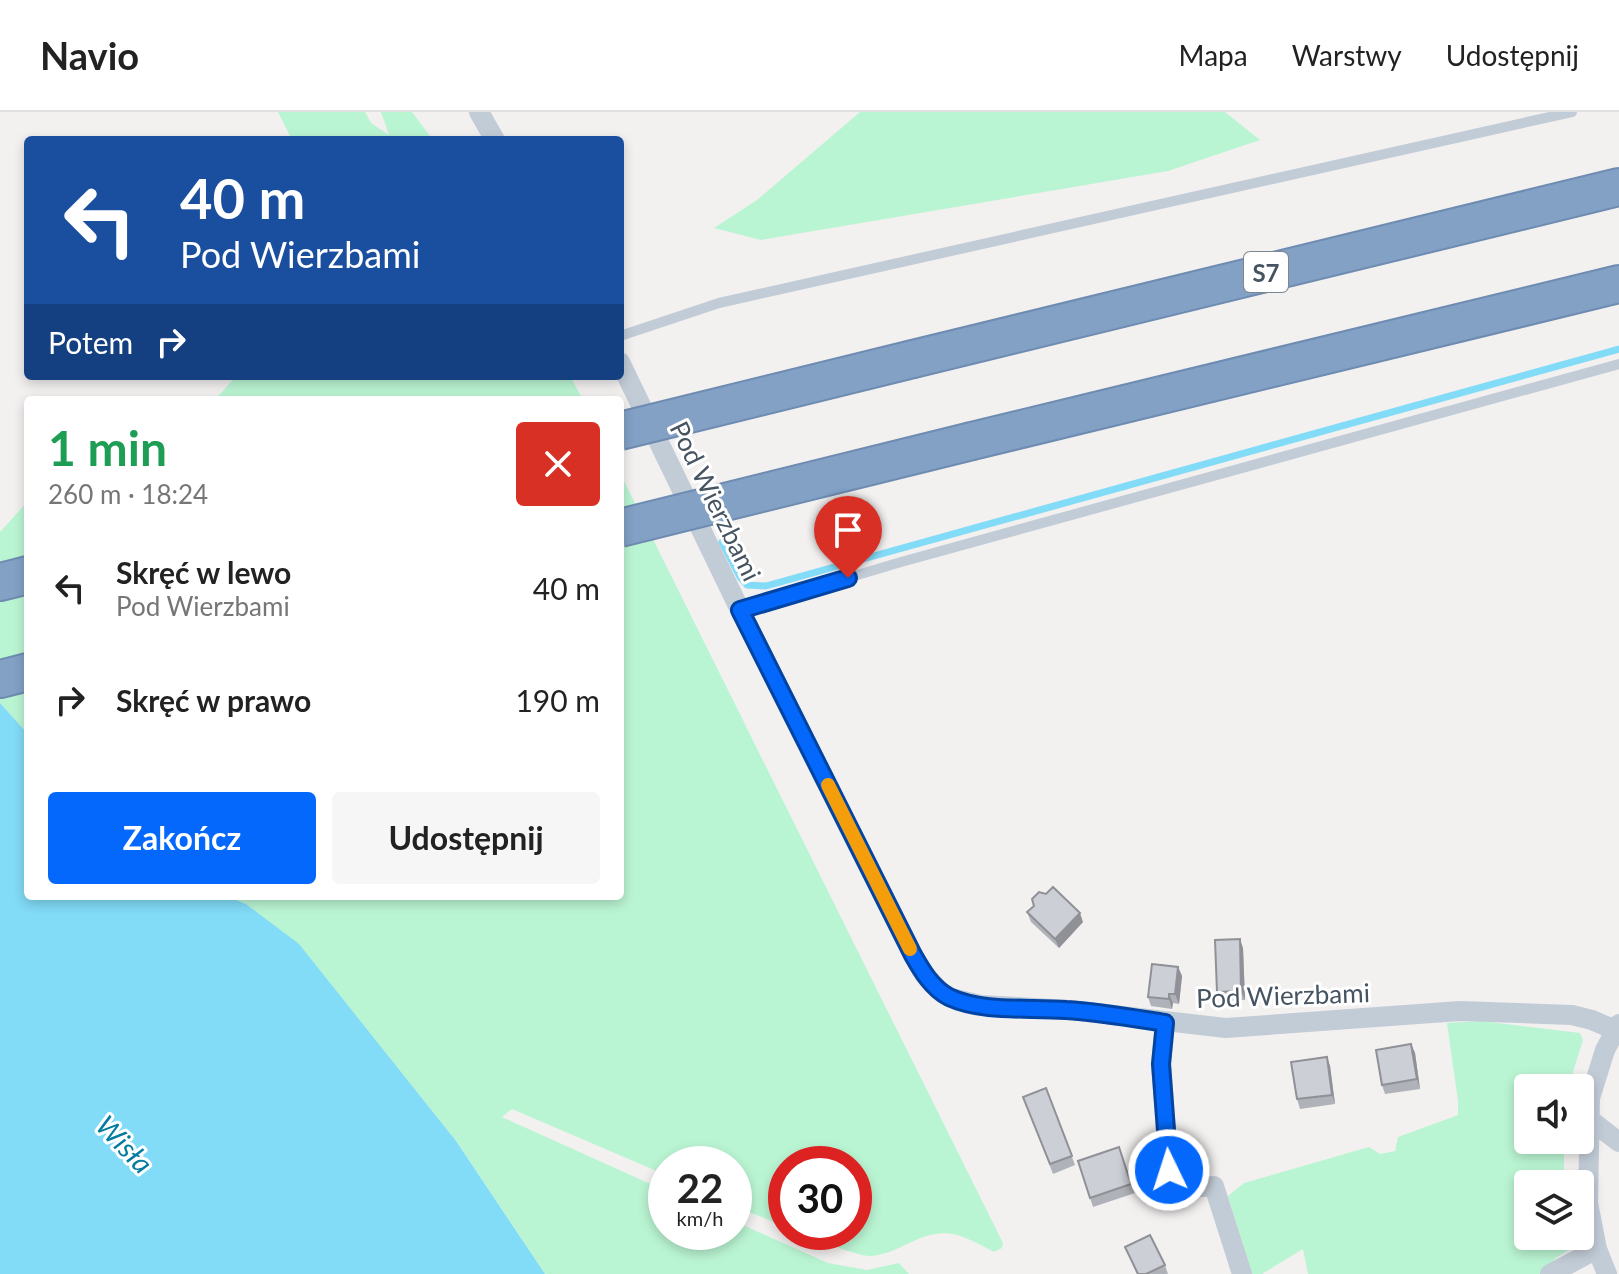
<!DOCTYPE html>
<html lang="pl">
<meta charset="utf-8">
<style>
body{margin:0;font-family:Lato,sans-serif;background:#f6f6f6;color:#222;height:100vh;display:flex;flex-direction:column;font-size:30px;white-space:nowrap}
*{box-sizing:border-box;margin:0}
p{font-size:26px;color:#767676}
.icon{flex:none;width:44px;height:44px;fill:none;stroke:currentColor;stroke-width:2;stroke-linecap:round;stroke-linejoin:round}
.map{position:relative;flex:1;overflow:hidden}
.details{position:absolute;left:24px;top:284px;width:600px;height:504px;display:flex;flex-direction:column;background:#fff;border-radius:8px;box-shadow:0 4px 12px #0003}
.details>*{flex:none}
.top-card{position:absolute;left:24px;top:24px;width:600px;height:244px;border-radius:8px;box-shadow:0 4px 12px #0003;background:#1a4fa0;color:#fff;overflow:hidden}
.buttons{position:absolute;left:1514px;top:962px;display:grid;gap:16px}
.buttons a{display:grid;place-items:center;width:80px;height:80px;border-radius:8px;background:#fff;box-shadow:0 4px 12px #0003;font-size:40px}
.speed{position:absolute;left:648px;top:1034px;display:flex;gap:16px;font-size:40px;font-weight:700;text-align:center}
.speed>*{display:grid;place-content:center;width:104px;height:104px;border-radius:50%;background:#fff;box-shadow:0 4px 12px #0003;line-height:1}
.speed small{font-size:20px;font-weight:400}
.speed .limit{border:12px solid #d22;background:#fff;color:#111}
.pin{position:absolute;display:grid;place-items:center;width:68px;height:68px;color:#fff;margin:-82px -34px;border-radius:50% 50% 50% 0;rotate:-45deg;box-shadow:0 0 8px #0007}
.pin .icon{rotate:45deg}
.me{position:absolute;width:88px;margin:-44px;rotate:356deg;stroke-linejoin:round;filter:drop-shadow(0 0 6px #0008)}
.turn{display:flex;align-items:center;gap:28px;height:168px;padding:0 24px;font-size:36px}
.turn .icon{width:104px;height:104px;stroke-width:2.5}
.turn b{display:block;font-size:56px;line-height:68px}
.then{display:flex;align-items:center;height:76px;padding:0 24px;background:#0003;gap:16px;font-size:30px}
.round{display:grid;place-items:center;flex:none;width:84px;height:84px;border-radius:8px;background:#f6f6f6}
.overview{display:flex;align-items:center;justify-content:space-between;height:136px;padding:0 24px}
h1{font-size:48px;font-weight:700;line-height:60px;color:#1e9e55}
.action{display:flex;gap:16px;margin-top:auto;padding:16px 24px}
.action a{flex:1;height:92px;border-radius:8px;background:#0368fb;color:#fff;font-size:32px;font-weight:700;line-height:92px;text-align:center}
.action a+a{background:#f6f6f6;color:#222}
ul{padding:0;list-style:none}
li{display:flex;align-items:center;gap:24px;height:112px;padding:0 24px}
li div{flex:1}
li b{display:block;font-size:30px}
li em{font-style:normal}
header{display:flex;align-items:center;gap:48px;box-sizing:border-box;height:112px;padding:0 40px;background:#fff;border-bottom:2px solid #e0e0e0}
header strong{font-size:38px}
nav{display:flex;gap:44px;margin-inline-start:auto;font-size:28px}
.map>svg:first-child{display:block}
.green{fill:#baf5d3}
.water{fill:#82dbf7}
.lines{fill:none;stroke-linecap:round;stroke-linejoin:round}
.stream{stroke:#82dbf7;stroke-width:7}
.highway-casing{stroke:#6e8cb1;stroke-width:40}
.lane{stroke:#c2ccd7;stroke-width:10}
.street{stroke:#c2ccd7;stroke-width:20}
.highway{stroke:#82a1c5;stroke-width:36}
.highway-bridge-casing{stroke:#6e8cb1;stroke-width:40;stroke-linecap:butt}
.highway-bridge{stroke:#82a1c5;stroke-width:36}
.wall{fill:#afb2b8}
.shaded-wall{fill:#8f9196}
.building{fill:#cccfd6;stroke:#8f9196;stroke-width:2}
.route-casing{stroke:#0244a3;stroke-width:20}
.route{stroke:#0368fb;stroke-width:14}
.slow{stroke:#f59e0b;stroke-width:14}
.labels{text-anchor:middle;dominant-baseline:central;stroke-width:6;stroke-linejoin:round;paint-order:stroke}
.shield{fill:#fff;stroke:#7e8790;stroke-width:2}
.shield-label{font-size:24px;font-weight:bold;fill:#465361}
.street-label{font-size:26px;fill:#465361;stroke:#fff}
.water-label{font-size:28px;font-style:italic;fill:#037aa0;stroke:#fff}
</style>
<header>
<strong>Navio</strong>
<nav><a>Mapa</a><a>Warstwy</a><a>Udostępnij</a></nav>
</header>
<div class="map">
<svg width="1619" height="1162" viewBox="0 0 1619 1162">
<rect width="100%" height="100%" fill="#f3f0f0"/>
<path class="green" d="M278 0H365L371 11 389 23 381 0H412L433 28H292Z
M860 0H1225L1260 28 1168 59 761 128 714 116 757 88Z
M236 264H570L583 288H215Z
M620 361 1003 1131 1002 1136 994 1140C959 1121 945 1113 907 1132 895 1138 884 1143 871 1144 857 1145 816 1126 800 1120H854V1052H786V1115L734 1094V1052H666V1063L512 997 502 1005 666 1079V1120H734V1109L828 1151 867 1158 899 1151 909 1162H545L456 1029 299 833 246 792 226 784H620Z
M28 389V622L0 591V420Z
M1481 909 1580 921 1583 928 1568 976H1528V1028H1564V1072H1528V1124H1571L1573 1135 1556 1146 1540 1162H1308L1303 1137 1262 1162H1252L1228 1084 1244 1071 1369 1035 1380 1042 1395 1039 1398 1025 1458 1003V989L1447 911Z"/>
<path class="water" d="M0 591 28 622V784H226L246 792 299 832 456 1029 545 1162H0Z"/>
<g class="lines">
<path class="stream" d="M722 430 740 465 747 473 766 474 1619 237"/>
<defs>
<path id="highway" d="M913 247 1619 75
M972 329 1619 172
M0 470 28 463
M0 567 28 560"/>
</defs>
<use href="#highway" class="highway-casing"/>
<path class="lane" d="M620 224 719 191 1572 0
M740 498 901 450 1619 252"/>
<path class="street" d="M479 0 495 28
M620 250 740 498 913 843 924 862 941 880 951 886 981 893 1070 898 1226 916 1460 899 1572 903 1592 908 1615 918
M1165 911 1161 952 1171 1084 1190 1076 1214 1074 1242 1162
M1589 1007 1619 1030
M1550 1162 1597 1137
M1607 1162 1597 1137 1588 1091 1590 986 1605 938 1619 912"/>
<use href="#highway" class="highway"/>
<defs>
<path id="highway-bridge" d="M620 319 913 247
M620 416 972 329"/>
</defs>
<use href="#highway-bridge" class="highway-bridge-casing"/>
<use href="#highway-bridge" class="highway-bridge"/>
</g>
<path class="wall" d="M1027 800 1083 810 1059 836 1031 810Z
M1243 836 1245 888 1220 889 1217 880Z
M1178 855 1182 864 1179 892 1173 891 1172 897 1151 894 1148 885Z
M1411 932 1415 941 1420 977 1385 982 1382 973Z
M1327 945 1330 954 1335 992 1300 997 1297 987Z
M1046 976 1075 1053 1053 1062 1023 985Z
M1119 1035 1135 1081 1093 1095 1078 1049Z
M1125 1135 1165 1153 1168 1162H1137Z"/>
<path class="shaded-wall" d="M1080 801 1083 810 1059 836 1055 827Z
M1240 827 1243 836 1245 888 1241 879Z
M1178 855 1182 864 1179 892 1175 882Z
M1169 882 1173 891 1172 897 1169 887Z
M1411 932 1415 941 1420 977 1417 967Z
M1327 945 1330 954 1335 992 1332 983Z"/>
<path class="building" d="M1053 775 1080 801 1055 827 1027 800 1034 794 1032 787 1039 780 1046 782Z
M1240 827 1241 879 1217 880 1215 828Z
M1152 852 1178 855 1175 882H1169V887L1148 885Z
M1411 932 1417 967 1382 973 1376 938Z
M1327 945 1332 983 1297 987 1291 950Z
M1046 976 1072 1044 1050 1052 1023 985Z
M1119 1035 1131 1072 1090 1086 1078 1049Z
M1150 1123 1165 1153 1146 1162H1138L1125 1135Z"/>
<g class="lines">
<defs>
<path id="route" d="M848 466 740 498 913 843C922 859 932 876 949 885 983 901 1030 895 1066 898 1099 900 1133 906 1165 911L1161 952 1169 1058"/>
</defs>
<use href="#route" class="route-casing"/>
<use href="#route" class="route"/>
<path class="slow" d="M828 673 910 837"/>
</g>
<g class="labels">
<rect class="shield" x="1244" y="140" width="44" height="40" rx="6"/>
<g class="shield-label">
<text x="1266" y="160">S7</text>
</g>
<g class="street-label">
<text transform="translate(716 389) rotate(64)">Pod Wierzbami</text>
<text transform="translate(1283 883) rotate(-2)">Pod Wierzbami</text>
</g>
<g class="water-label">
<text transform="translate(125 1032) rotate(46)">Wisła</text>
</g>
</g>
</svg>
<div class="buttons">
<a><svg class="icon" aria-label="sound" viewBox="0 0 24 24"><path d="M4 9h4l5-4v14l-5-4H4zM17 9q2 3 0 6"/></svg></a>
<a><svg class="icon" aria-label="layers" viewBox="0 0 24 24"><path d="M12 4l9 5-9 5-9-5zM3 14l9 5 9-5"/></svg></a>
</div>
<div class="speed"><div>22<small>km/h</small></div><div class="limit">30</div></div>
<div class="pin" style="left:848px;top:466px;background:#d93025"><svg class="icon" aria-label="arrive" viewBox="0 0 24 24"><path d="M6 21V4h12l-3 4 3 4H6"/></svg></div>
<svg class="me" style="left:1169px;top:1058px" viewBox="-20 -20 40 40"><circle r="17" fill="#0368fb" stroke="#fff" stroke-width="3"/><path d="M0-11L8 9 0 5-8 9z" fill="#fff"/></svg>
<div class="top-card">
<div class="turn"><svg class="icon" aria-label="left" viewBox="0 0 24 24"><path d="M17 20v-9H6M10 6l-5 5 5 5"/></svg><div><b>40 m</b>Pod Wierzbami</div></div>
<div class="then">Potem<svg class="icon" aria-label="right" viewBox="0 0 24 24"><path d="M7 20v-9h11M14 6l5 5-5 5"/></svg></div>
</div>
<section class="details">
<div class="overview"><div><h1>1 min</h1><p>260 m · 18:24</p></div><a class="round" style="background:#d93025;color:#fff"><svg class="icon" aria-label="close" viewBox="0 0 24 24"><path d="M6 6l12 12M18 6L6 18"/></svg></a></div>
<ul>
<li><svg class="icon" aria-label="left" viewBox="0 0 24 24"><path d="M17 20v-9H6M10 6l-5 5 5 5"/></svg><div><b>Skręć w lewo</b><p>Pod Wierzbami</p></div><em>40 m</em></li>
<li><svg class="icon" aria-label="right" viewBox="0 0 24 24"><path d="M7 20v-9h11M14 6l5 5-5 5"/></svg><div><b>Skręć w prawo</b></div><em>190 m</em></li>
</ul>
<div class="action"><a>Zakończ</a><a>Udostępnij</a></div>
</section>
</div>
